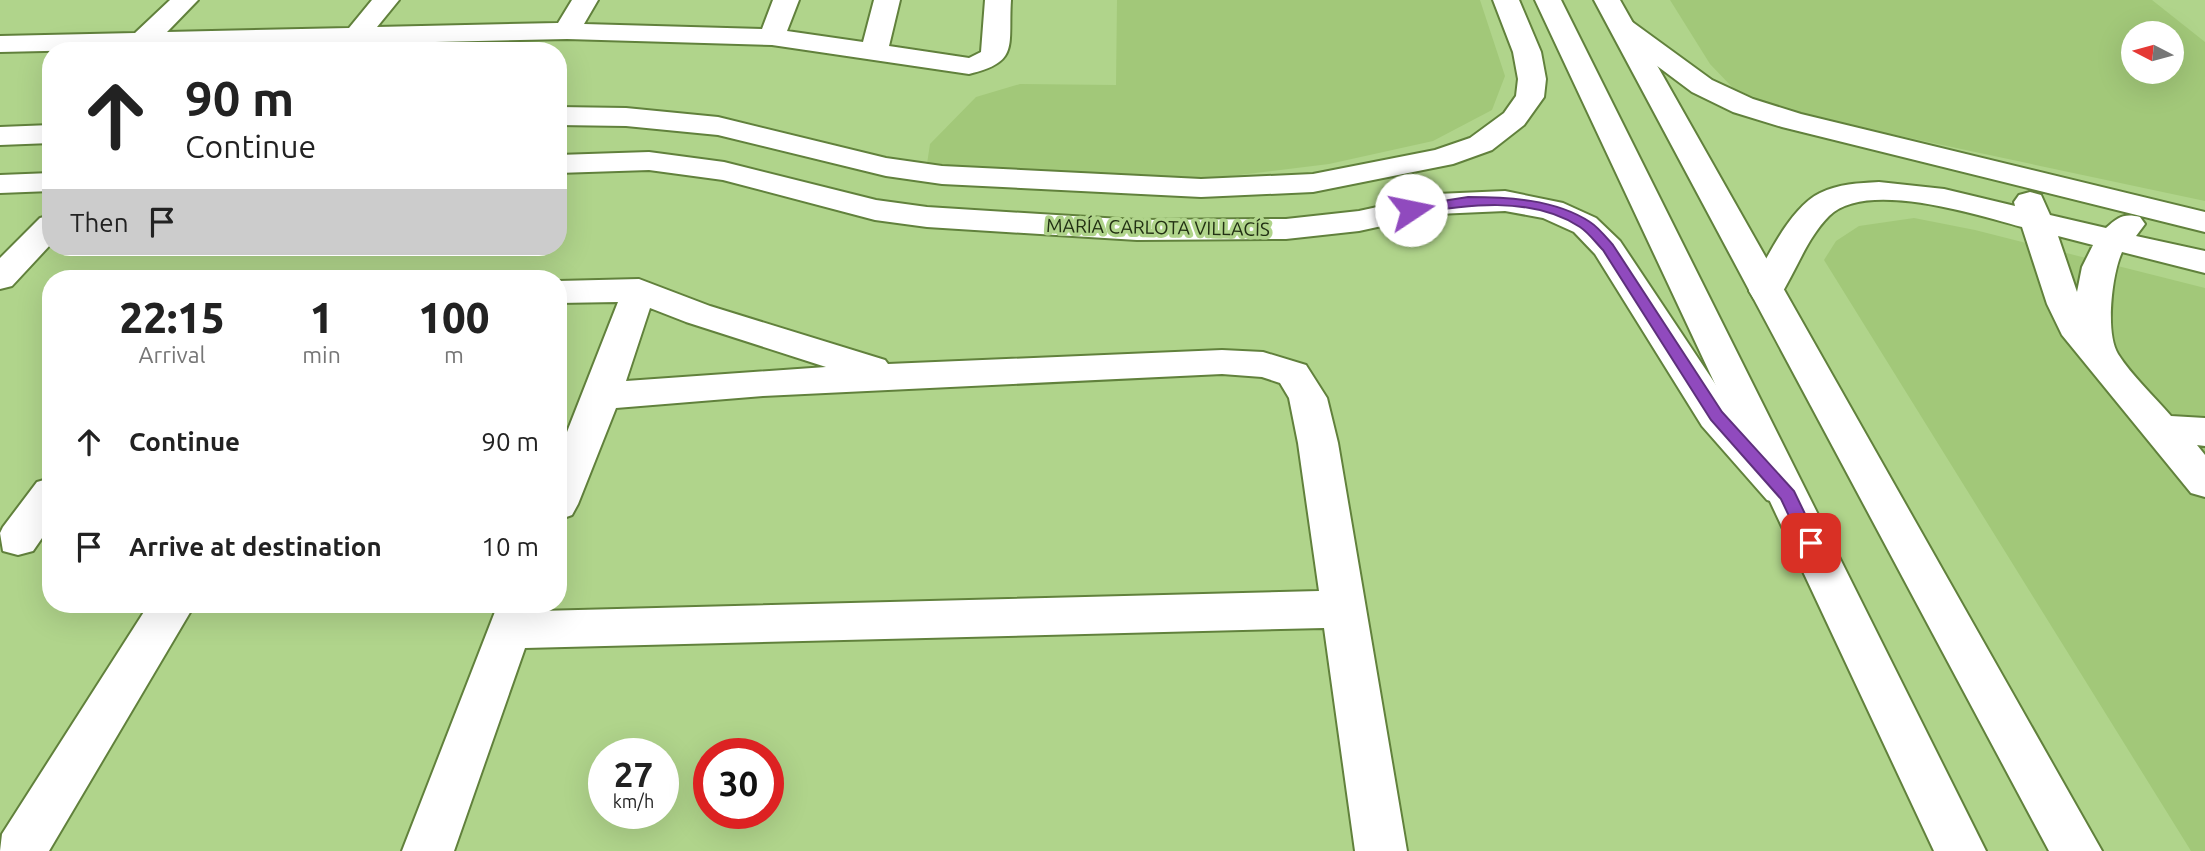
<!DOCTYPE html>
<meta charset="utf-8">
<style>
body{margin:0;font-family:Ubuntu,sans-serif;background:#f6f6f6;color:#222;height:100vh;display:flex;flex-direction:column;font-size:26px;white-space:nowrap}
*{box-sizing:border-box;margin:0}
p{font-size:23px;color:#767676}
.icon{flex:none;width:38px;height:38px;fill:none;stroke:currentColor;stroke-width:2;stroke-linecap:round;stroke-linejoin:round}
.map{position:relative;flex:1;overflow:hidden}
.details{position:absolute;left:42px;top:270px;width:525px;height:343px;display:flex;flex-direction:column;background:#fff;border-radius:28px;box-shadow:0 7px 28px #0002}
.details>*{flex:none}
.guide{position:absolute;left:42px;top:42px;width:525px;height:214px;border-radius:28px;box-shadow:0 7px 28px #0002;background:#fff;color:#222;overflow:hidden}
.needle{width:46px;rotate:276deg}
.fabs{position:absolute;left:2121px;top:21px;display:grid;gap:14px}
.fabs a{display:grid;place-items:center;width:63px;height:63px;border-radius:50%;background:#fff;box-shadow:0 7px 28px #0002;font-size:35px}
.speed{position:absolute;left:588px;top:738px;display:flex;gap:14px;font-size:35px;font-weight:700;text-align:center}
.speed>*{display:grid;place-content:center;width:91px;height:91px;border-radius:50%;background:#fff;box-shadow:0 7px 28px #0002;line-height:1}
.speed small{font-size:18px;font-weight:400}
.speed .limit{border:10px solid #d22;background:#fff;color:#111}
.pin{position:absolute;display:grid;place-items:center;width:60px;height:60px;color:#fff;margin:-30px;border-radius:14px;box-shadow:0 4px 10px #0006}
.me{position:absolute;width:77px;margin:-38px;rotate:79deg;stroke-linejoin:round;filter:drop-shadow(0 0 5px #0008)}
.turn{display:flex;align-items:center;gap:24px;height:147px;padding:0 28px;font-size:32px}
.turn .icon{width:91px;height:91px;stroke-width:2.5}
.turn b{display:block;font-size:49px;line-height:60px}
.then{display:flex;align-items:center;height:66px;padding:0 28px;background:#0003;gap:14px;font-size:26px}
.eta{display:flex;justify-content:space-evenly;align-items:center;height:119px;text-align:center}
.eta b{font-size:42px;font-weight:800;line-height:49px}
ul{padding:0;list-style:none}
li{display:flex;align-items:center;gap:21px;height:105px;padding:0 28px}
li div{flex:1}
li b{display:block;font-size:26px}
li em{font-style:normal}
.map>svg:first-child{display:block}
.built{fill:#a2c879;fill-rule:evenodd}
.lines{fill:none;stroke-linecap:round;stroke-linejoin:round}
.minor-casing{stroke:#61813c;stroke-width:4}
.major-casing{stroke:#61813c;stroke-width:4}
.minor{fill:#fff;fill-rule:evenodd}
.major{fill:#fff;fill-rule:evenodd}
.route{fill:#904abe;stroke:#5e307c;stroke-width:2}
.labels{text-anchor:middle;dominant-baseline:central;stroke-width:7;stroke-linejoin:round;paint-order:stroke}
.street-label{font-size:19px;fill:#223013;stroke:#b0d48b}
</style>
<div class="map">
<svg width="2205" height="851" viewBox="0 0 2205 851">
<rect width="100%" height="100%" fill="#b0d48b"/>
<path class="built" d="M1117 0H1480L1505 76 1492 110 1433 141 1329 164 1214 178 942 167 927 164 930 144 976 97 1020 84 1116 85Z
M1670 0H2152L2205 42V201L1787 112 1733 88 1710 64ZM2133 33H2172V72H2133Z
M1914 218 1975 230 2205 288V851H2191L1824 260 1836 241 1859 226Z"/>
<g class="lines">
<defs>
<path id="minor" d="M170 0H198L167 32 349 28 372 0H399L377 27 558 23 572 0H598L584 24 762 29 773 0H799L787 31 863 42 874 0H900L889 46 969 58 981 52 985 0H1011C1008 46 1020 62 969 74L772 45 567 39 0 52V36L135 33Z
M1493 0H1519L1541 52 1546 79 1544 97 1524 125 1492 150 1453 164 1313 192 1201 197 942 184 886 176 718 135 626 126 558 125V107L626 108 718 117 886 158 942 166 1201 179 1313 174 1435 150 1470 138 1504 113 1516 96 1518 79 1513 52Z
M1622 19 1631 21 1712 80 1753 99 1801 114 2205 212V232L1782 127 1733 112 1692 92 1613 33 1609 27 1613 21Z
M51 125V143L0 145V127Z
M649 152 724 162 876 200 927 207 1137 220 1286 219 1359 211 1437 194 1505 191 1563 203 1596 218 1620 241 1730 406 1795 478 1801 489 1795 500 1781 504 1767 500 1702 426 1595 254 1574 232 1543 218 1505 211 1437 214 1359 231 1286 239 1137 240 927 227 875 220 723 180 649 170 558 173V155Z
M51 173V191L0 193V175Z
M1879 182 1944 189 2015 206 2014 202 2019 195 2030 192 2041 195 2050 215 2106 228C2118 217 2124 213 2140 217L2145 224 2136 236 2205 251V273L2122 252C2112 274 2105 333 2118 354 2132 376 2154 396 2171 416L2205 418V446L2197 445 2205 455V497L2191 493 2062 335 2047 304 2022 227C1977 215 1866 179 1829 216 1806 239 1796 272 1778 299L1766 302 1754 299 1749 291C1765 262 1789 208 1820 193 1838 184 1859 183 1879 182ZM2058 236 2093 245 2082 267 2077 292Z
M51 215V244L12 286 0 289V258L40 218Z
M639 279 710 306 885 360 888 364 1222 350 1263 352 1306 365 1327 398 1338 443 1407 851H1355L1324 628 525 648 454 851H402L498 604H538L539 611 1319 591 1298 443 1289 398 1280 383 1262 377 1222 374 763 396 616 408 578 504 572 515 558 520V455L618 302 558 303V281ZM650 308 686 322 826 367 626 381Z
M51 478V525L33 551 18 555 3 551 0 533 3 527 37 482Z
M149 604H195L49 851H0L2 834Z"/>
<path id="major" d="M1535 0H1561L1986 851H1934Z
M1594 0H1620L2102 851H2049Z"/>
</defs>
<use href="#minor" class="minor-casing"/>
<use href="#major" class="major-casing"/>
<use href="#minor" class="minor"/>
<use href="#major" class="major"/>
</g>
<path class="route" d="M1468 197C1507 197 1555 199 1590 222 1598 227 1606 237 1613 245L1722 412 1794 491 1819 543 1817 548H1804L1781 499 1711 420 1603 250C1596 243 1589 233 1580 227 1531 195 1465 205 1411 214L1404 210 1411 206Z"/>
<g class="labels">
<g class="street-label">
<text transform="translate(1158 227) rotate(1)">MARÍA CARLOTA VILLACÍS</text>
</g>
</g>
</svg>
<div class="fabs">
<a><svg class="needle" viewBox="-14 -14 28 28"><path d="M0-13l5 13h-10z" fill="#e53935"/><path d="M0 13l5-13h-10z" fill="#767676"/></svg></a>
</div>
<div class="speed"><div>27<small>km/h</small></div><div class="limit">30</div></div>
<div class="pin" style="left:1811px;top:543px;background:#d93025"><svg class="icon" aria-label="arrive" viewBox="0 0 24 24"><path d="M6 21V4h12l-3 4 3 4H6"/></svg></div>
<svg class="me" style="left:1411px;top:210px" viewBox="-20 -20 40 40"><circle r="19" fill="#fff"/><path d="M0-13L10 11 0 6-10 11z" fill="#904abe"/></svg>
<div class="guide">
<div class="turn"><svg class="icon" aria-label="ahead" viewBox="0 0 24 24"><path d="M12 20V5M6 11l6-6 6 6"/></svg><div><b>90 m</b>Continue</div></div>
<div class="then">Then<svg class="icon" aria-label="arrive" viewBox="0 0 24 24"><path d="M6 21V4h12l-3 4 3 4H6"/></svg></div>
</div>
<section class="details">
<div class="eta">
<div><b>22:15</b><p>Arrival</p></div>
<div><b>1</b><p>min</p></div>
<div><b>100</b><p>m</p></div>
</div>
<ul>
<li><svg class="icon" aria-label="ahead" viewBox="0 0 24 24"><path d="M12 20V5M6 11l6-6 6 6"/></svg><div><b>Continue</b></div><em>90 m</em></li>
<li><svg class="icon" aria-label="arrive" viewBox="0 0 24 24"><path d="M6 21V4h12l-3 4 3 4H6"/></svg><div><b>Arrive at destination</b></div><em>10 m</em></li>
</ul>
</section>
</div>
